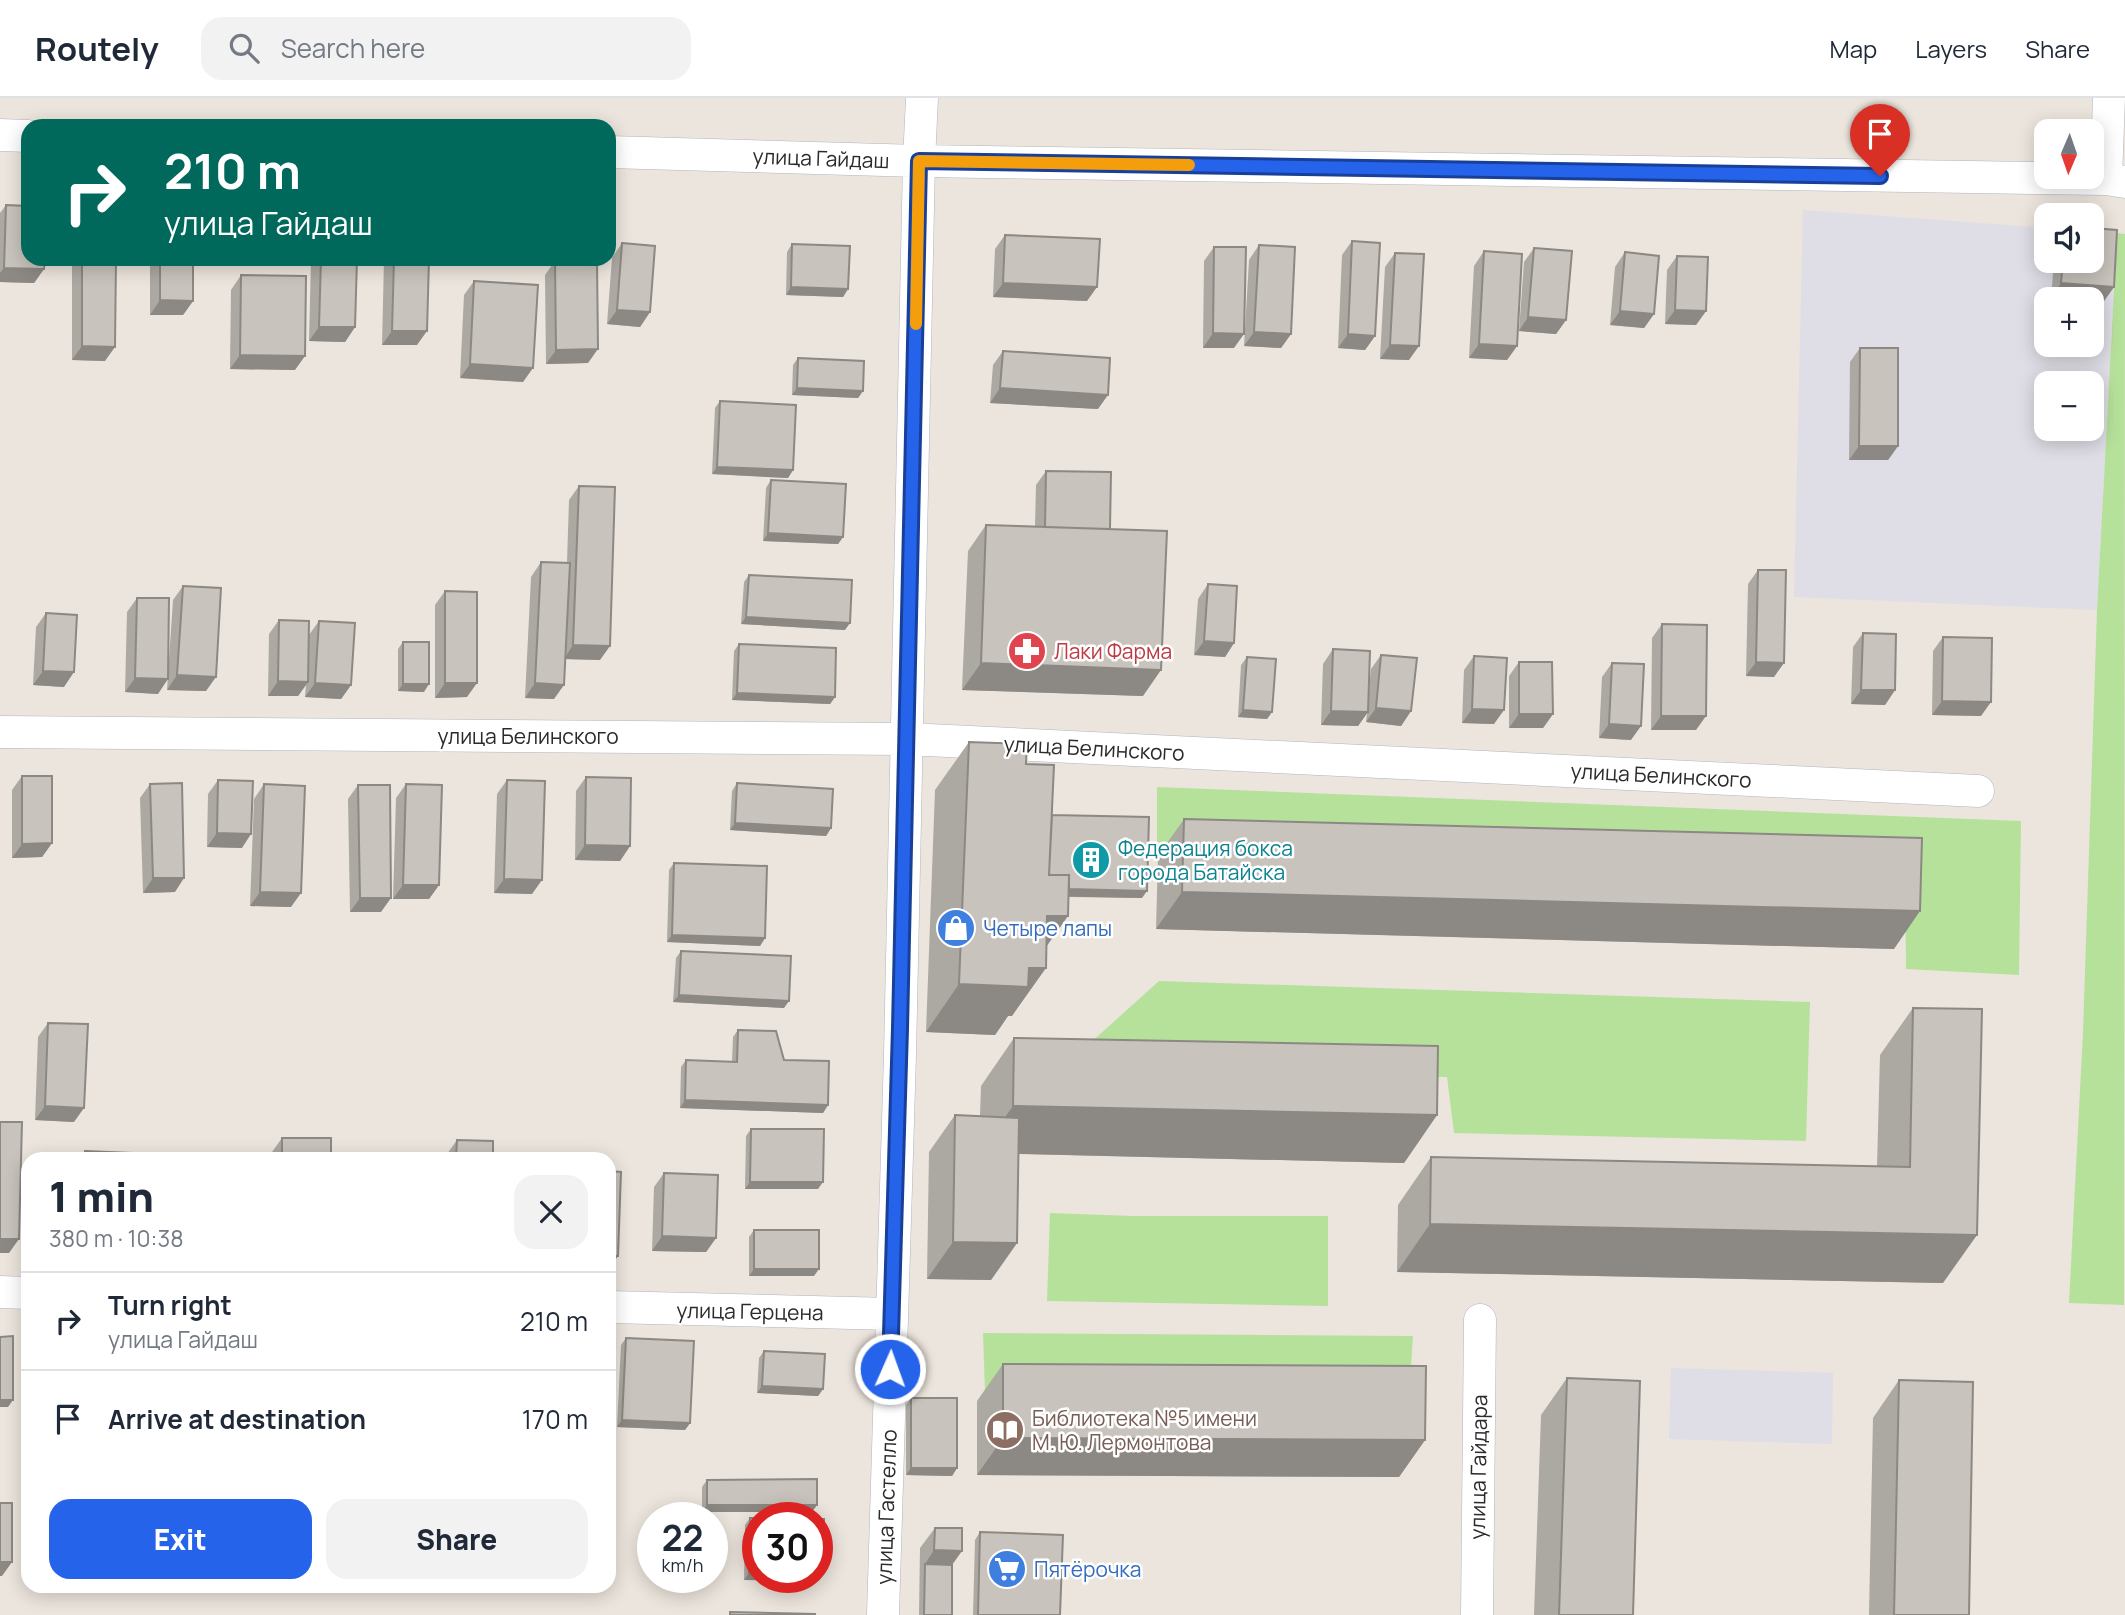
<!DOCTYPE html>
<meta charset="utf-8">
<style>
body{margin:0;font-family:Manrope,sans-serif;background:#f2f2f3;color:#1f2937;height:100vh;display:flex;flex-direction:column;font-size:26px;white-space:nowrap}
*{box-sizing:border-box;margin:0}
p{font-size:23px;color:#747a83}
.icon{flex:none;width:38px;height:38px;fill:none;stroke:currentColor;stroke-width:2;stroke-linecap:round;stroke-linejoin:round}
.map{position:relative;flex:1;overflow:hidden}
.details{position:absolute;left:21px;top:1054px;width:595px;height:441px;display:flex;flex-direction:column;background:#fff;border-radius:21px;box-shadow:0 4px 18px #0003}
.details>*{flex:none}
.guide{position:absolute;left:21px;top:21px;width:595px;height:147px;border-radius:21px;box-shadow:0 4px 18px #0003;background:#00695c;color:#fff;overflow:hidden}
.needle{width:46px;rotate:182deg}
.tools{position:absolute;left:2034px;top:21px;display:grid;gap:14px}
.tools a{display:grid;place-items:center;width:70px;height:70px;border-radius:14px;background:#fff;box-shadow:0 4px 18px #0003;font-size:35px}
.speed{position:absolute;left:637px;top:1404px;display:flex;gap:14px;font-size:35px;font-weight:700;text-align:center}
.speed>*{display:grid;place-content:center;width:91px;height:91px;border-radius:50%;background:#fff;box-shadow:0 4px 18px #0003;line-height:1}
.speed small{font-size:18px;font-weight:400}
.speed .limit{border:10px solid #d22;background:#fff;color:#111}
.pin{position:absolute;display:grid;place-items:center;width:60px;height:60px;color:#fff;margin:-72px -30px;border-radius:50% 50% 50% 0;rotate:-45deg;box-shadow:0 0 7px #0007}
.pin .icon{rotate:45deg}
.me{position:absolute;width:77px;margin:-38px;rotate:2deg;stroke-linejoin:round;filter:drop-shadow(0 0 5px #0008)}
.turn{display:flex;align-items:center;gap:24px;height:147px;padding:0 28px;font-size:32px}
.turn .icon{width:91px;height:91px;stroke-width:2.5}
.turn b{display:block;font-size:49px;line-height:60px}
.round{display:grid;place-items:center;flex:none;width:74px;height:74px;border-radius:21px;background:#f2f2f3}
.summary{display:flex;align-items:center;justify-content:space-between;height:119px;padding:0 28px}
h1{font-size:42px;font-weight:800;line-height:52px}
.action{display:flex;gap:14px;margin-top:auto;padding:14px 28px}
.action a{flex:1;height:80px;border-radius:21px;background:#2563eb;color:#fff;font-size:28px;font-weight:800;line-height:80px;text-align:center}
.action a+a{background:#f2f2f3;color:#1f2937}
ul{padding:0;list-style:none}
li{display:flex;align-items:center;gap:21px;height:98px;padding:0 28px;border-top:2px solid #e0e1e3}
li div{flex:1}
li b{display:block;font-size:26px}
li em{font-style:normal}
header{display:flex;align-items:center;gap:42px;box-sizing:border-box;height:98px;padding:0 35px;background:#fff;border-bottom:2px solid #e0e1e3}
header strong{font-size:33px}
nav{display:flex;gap:38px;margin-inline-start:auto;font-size:24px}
.search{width:490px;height:63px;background:#f2f2f3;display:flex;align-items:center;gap:18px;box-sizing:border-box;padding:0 24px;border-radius:21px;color:#747a83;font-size:26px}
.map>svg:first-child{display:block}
.industrial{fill:#dfdde5;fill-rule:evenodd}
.green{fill:#b6e19b}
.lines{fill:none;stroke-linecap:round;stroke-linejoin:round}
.minor-casing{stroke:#b1b4be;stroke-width:33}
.minor{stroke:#fff;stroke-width:32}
.wall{fill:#aca8a2}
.shaded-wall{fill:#8c8884}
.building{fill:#c8c3bc;stroke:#8c8884;stroke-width:2}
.route-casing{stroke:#184099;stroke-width:18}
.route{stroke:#2563eb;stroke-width:12}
.slow{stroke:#f59e0b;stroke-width:12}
.labels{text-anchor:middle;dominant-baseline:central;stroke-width:5;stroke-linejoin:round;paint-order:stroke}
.street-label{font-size:21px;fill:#2b2b2b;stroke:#fff}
.health-label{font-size:21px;fill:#be3a42;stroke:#fff;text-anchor:start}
.culture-label{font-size:21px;fill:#0d838f;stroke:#fff;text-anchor:start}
.shop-label{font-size:21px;fill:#366cbe;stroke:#fff;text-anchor:start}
.education-label{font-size:21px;fill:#785e54;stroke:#fff;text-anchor:start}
</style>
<header>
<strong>Routely</strong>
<div class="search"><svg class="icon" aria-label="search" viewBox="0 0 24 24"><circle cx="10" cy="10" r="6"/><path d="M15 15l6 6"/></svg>Search here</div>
<nav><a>Map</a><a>Layers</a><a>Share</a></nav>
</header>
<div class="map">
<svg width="2125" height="1517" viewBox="0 0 2125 1517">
<rect width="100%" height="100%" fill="#ece5dd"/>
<path class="industrial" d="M1803 112 2046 130V163H2091L2117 135 2097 512 1794 499ZM2046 201H2091V247H2046ZM2046 285H2091V331H2046Z
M1671 1270 1833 1275 1832 1346 1669 1341Z"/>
<path class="green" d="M2117 135 2125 136 2124 1207 2069 1205 2083 934 2097 512Z
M1157 689 2021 723 2019 877 1906 871 1905 765 1157 747Z
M1159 883 1810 904 1806 1043 1454 1035 1447 979 1059 973Z
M1050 1115 1133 1118H1328V1208L1047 1203Z
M983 1235 1413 1238 1409 1297 985 1294Z"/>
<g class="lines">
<defs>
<path id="minor" d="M0 37 28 38
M609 54 919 63 2106 81 2125 84
M2106 81 2109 0
M0 634 907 641 1978 693
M0 1194 28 1195
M609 1209 892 1216
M883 1517 900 957 919 63 922 0
M1477 1517 1480 1222"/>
</defs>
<use href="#minor" class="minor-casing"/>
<use href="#minor" class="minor"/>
</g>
<path class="wall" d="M6 107 44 171 34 185 0 184V115Z
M1005 137 1087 203 993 199 995 151Z
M1352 143 1375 238 1365 252 1338 250 1342 157Z
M622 145 650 214 640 229 607 226 612 160Z
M792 146 848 191 843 199 786 197 787 154Z
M1259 147 1291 236 1281 250 1244 248 1249 162Z
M1214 149 1234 250H1203L1204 163Z
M1534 150 1566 222 1556 236 1519 233 1524 164Z
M1484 153 1517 248 1507 262 1469 260 1474 168Z
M1625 154 1654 216 1644 230 1610 227 1615 169Z
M1395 155 1409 262 1380 261 1385 169Z
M1677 158 1706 213 1696 227 1665 226 1667 172Z
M78 161H116L105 263 72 262V168Z
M150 161H193V203L183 217H150Z
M311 161H357L355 229 345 244 309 243Z
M384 161H429L417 247H382Z
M555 163 588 265 546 266 545 177Z
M2054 163H2091L2114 189 2104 203 2051 200Z
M241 177 295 272 230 271 231 192Z
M474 183 523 284 460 280 464 197Z
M1860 250 1898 348 1888 362H1849L1850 264Z
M1003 253 1098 311 990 305 993 267Z
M798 260 863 293 858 300 792 297 793 267Z
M720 303 793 372 788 380 712 376 715 310Z
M1046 373 1110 431 1143 598 962 592 968 453 986 427 1035 428 1036 387Z
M771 382 843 439 838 446 763 443 766 390Z
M579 388 600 562 565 561 554 601 525 600 531 479 541 464 567 465 569 402Z
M1758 472 1774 579 1746 578 1748 486Z
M749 477 845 532 741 526 744 484Z
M1208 486 1234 545 1225 559 1194 557 1198 501Z
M183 488 206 593 167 592 173 502Z
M445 493 467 599 435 600V507Z
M137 500 158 596 125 594 127 514Z
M46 515 64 589 33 587 36 529Z
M279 522 309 537 319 523 351 587 341 601 305 599 306 587 298 598H268L269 536Z
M1662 526 1696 632H1651L1652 540Z
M1863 535 1895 592 1885 607 1851 606 1853 549Z
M1943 539 1981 618 1932 617 1933 553Z
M403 544 424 594 398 593V551Z
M739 546 835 599 830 606 732 602 734 553Z
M1333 551 1368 601 1371 571 1381 557 1411 613 1401 628 1366 624 1367 615 1358 628 1321 627 1323 566Z
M1474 558 1494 626 1462 625 1464 572Z
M1247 559 1272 614 1267 621 1238 619 1241 567Z
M1519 564 1553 616 1543 630H1509V578Z
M1612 565 1631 642 1599 640 1602 579Z
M969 644 1026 666 1052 717 1142 800 1068 799 1046 849 1012 918H1008L995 937 926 934 935 692Z
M22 678 52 745 42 759 12 760V692Z
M586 679 630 748 620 763 575 762 576 693Z
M218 682 242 750 207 749 208 696Z
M507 682 532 796 494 795 497 696Z
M737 685 831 730 826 738 730 732 732 693Z
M150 686 175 794 143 795 140 700Z
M264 686 291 809 250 808 254 701Z
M406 686 439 787 429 801H393L396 700Z
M358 687 381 814H350L348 701Z
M1184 721 1894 851 1156 831 1158 758Z
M674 765 765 840 760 848 667 844 669 772Z
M681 853 784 910 673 904 676 860Z
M1913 910 1943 1185 1397 1174 1398 1107 1431 1059 1877 1068 1880 957Z
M48 925 74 1024 35 1022 38 939Z
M738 932 784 962 828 1007 823 1015 680 1010 681 969 686 962 732 964 733 939Z
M1014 940 1437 1017 1404 1065 1019 1056 1017 1145 991 1182 927 1181 929 1054 955 1017 980 1018 981 988Z
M751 1031 818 1091H745L746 1038Z
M282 1040 331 1060H272V1054Z
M457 1042 493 1060H447V1056Z
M664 1075 716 1140 706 1154 652 1153 654 1089Z
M754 1132 814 1178H749V1139Z
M626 1240 690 1325 685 1332 617 1329 621 1247Z
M764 1253 823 1291 818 1298 757 1295 759 1260Z
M1003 1266 1425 1342 1399 1379 977 1377V1303Z
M1567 1280 1633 1517H1534L1541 1317Z
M1899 1282 1969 1517H1869L1873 1320Z
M911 1300 957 1370 952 1378 906 1377V1307Z
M707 1382 812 1414H702V1389Z
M750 1420 823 1476 818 1483 744 1482 745 1427Z
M935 1430 952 1467V1517H919L920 1450Z
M980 1434 1060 1517H973L975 1442Z"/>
<path class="shaded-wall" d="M4 170 44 171 34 185 0 184V175Z
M1003 185 1097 189 1087 203 993 199Z
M2061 185 2114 189 2104 203 2051 200Z
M791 189 848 191 843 199 786 197Z
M160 202 193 203 183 217H150Z
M617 212 650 214 640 229 607 226Z
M1675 212 1706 213 1696 227 1665 226Z
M1620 213 1654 216 1644 230 1610 227Z
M1528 219 1566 222 1556 236 1519 233Z
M319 229H355L345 244 309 243Z
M392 233H427L417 247H382Z
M1254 234 1291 236 1281 250 1244 248Z
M1213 235 1244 236 1234 250H1203Z
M1348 236 1375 238 1365 252 1338 250Z
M1479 246 1517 248 1507 262 1469 260Z
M1390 247 1419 248 1409 262 1380 261Z
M82 248 115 249 105 263 72 262Z
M598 251 588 265 546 266 556 252Z
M240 257 305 258 295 272 230 271Z
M470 266 533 270 523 284 460 280Z
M797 290 863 293 858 300 792 297Z
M1000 290 1108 297 1098 311 990 305Z
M1859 348H1898L1888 362H1849Z
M717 369 793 372 788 380 712 376Z
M768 435 843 439 838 446 763 443Z
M746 519 850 525 845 532 741 526Z
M1204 543 1234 545 1225 559 1194 557Z
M573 547 610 548 600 562 564 561Z
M1756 564 1784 565 1774 579 1746 578Z
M981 565 1161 572 1143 598 962 592Z
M43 573 74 574 64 589 33 587Z
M177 577 216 579 206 593 167 592Z
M135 580 168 581 158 596 125 594Z
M278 583 308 584 298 598H268Z
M315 585 351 587 341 601 305 599Z
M445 585H477L467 599 435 600Z
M535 585 564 587 554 601 525 600Z
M403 586H429L424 594 398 593Z
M1861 592H1895L1885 607 1851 606Z
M737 595 835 599 830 606 732 602Z
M1942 603 1991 604 1981 618 1932 617Z
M1376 610 1411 613 1401 628 1366 624Z
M1472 611 1504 612 1494 626 1462 625Z
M1243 612 1272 614 1267 621 1238 619Z
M1331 613 1368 614 1358 628 1321 627Z
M1519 616H1553L1543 630H1509Z
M1661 618H1706L1696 632H1651Z
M1609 626 1641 628 1631 642 1599 640Z
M735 725 831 730 826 738 730 732Z
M217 735 251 736 242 750 207 749Z
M52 745 42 759 12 760 22 746Z
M585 747 630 748 620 763 575 762Z
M153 780H184L175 794 143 795Z
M504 781 542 782 532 796 494 795Z
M403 787H439L429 801H393Z
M1044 791 1147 793 1142 800 1039 798Z
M260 794 301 795 291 809 250 808Z
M1182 794 1920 813 1894 851 1156 831Z
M360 800H391L381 814H350Z
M1047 818H1068L1034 866Z
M672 837 765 840 760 848 667 844Z
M1029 870H1046L1012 918H1008L995 937 926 934 959 886Z
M679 897 789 903 784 910 673 904Z
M685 1002 828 1007 823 1015 680 1010Z
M45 1008 84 1010 74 1024 35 1022Z
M1013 1008 1437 1017 1404 1065 979 1055Z
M750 1084H823L818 1091H745Z
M1430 1126 1977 1137 1943 1185 1397 1174Z
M662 1138 716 1140 706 1154 652 1153Z
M0 1141H19L9 1155H0Z
M953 1144 1017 1145 991 1182 927 1181Z
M609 1158H618L609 1171Z
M754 1171H819L814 1178H749Z
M762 1288 823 1291 818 1298 757 1295Z
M0 1302H13L8 1309H0Z
M622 1322 690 1325 685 1332 617 1329Z
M1003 1340 1425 1342 1399 1379 977 1377Z
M911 1370H957L952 1378 906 1377Z
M707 1407H817L812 1414H702Z
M934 1452 962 1453 947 1474 925 1466Z
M0 1464H12L2 1478H0Z
M749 1475H758V1479H817V1476H823L818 1483 744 1482Z"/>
<path class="building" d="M6 107 28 108V161H45L44 171 4 170Z
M2091 130 2117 132 2114 189 2061 185 2063 163H2091Z
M1005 137 1100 141 1097 189 1003 185Z
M1352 143 1380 145 1375 238 1348 236Z
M622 145 655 148 650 214 617 212Z
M792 146 850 148 848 191 791 189Z
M1259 147 1295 149 1291 236 1254 234Z
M1214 149H1246L1244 236 1213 235Z
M1534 150 1572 153 1566 222 1528 219Z
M1484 153 1522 156 1517 248 1479 246Z
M1625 154 1659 158 1654 216 1620 213Z
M1395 155 1424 156 1419 248 1390 247Z
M1677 158 1708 159 1706 213 1675 212Z
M82 161H116L115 249 82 248Z
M160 161H193V203L160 202Z
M321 161H357L355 229H319Z
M394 161H429L427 233H392Z
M555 163H597L598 251 556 252Z
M241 177 306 178 305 258 240 257Z
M474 183 538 187 533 270 470 266Z
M1860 250H1898V348H1859Z
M1003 253 1110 260 1108 297 1000 290Z
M798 260 864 263 863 293 797 290Z
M720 303 796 307 793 372 717 369Z
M1046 373 1111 374 1110 431 1045 429Z
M771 382 846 386 843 439 768 435Z
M579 388 615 389 610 548 573 547Z
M986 427 1167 433 1161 572 981 565Z
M541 464 570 465 564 587 535 585Z
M1758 472H1786L1784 565 1756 564Z
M749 477 852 482 850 525 746 519Z
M1208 486 1237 488 1234 545 1204 543Z
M183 488 221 490 216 579 177 577Z
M445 493 477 494V585H445Z
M137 500H169L168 581 135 580Z
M46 515 77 517 74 574 43 573Z
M279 522 309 523 308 584 278 583Z
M319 523 355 525 351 587 315 585Z
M1662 526 1707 527 1706 618H1661Z
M1863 535 1896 536 1895 592H1861Z
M1943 539 1992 540 1991 604 1942 603Z
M403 544H429V586H403Z
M739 546 836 550 835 599 737 595Z
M1333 551 1370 553 1368 614 1331 613Z
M1381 557 1417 560 1411 613 1376 610Z
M1474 558 1507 560 1504 612 1472 611Z
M1247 559 1276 561 1272 614 1243 612Z
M1519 564H1552L1553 616H1519Z
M1612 565 1644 566 1641 628 1609 626Z
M969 644 1027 646 1026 666 1054 667 1049 777H1069L1068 818H1047L1046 870H1029L1028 889 959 886Z
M22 678H52V745L22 746Z
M586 679 631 680 630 748 585 747Z
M218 682 253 683 251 736 217 735Z
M507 682 545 683 542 782 504 781Z
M182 685 184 780H153L150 686Z
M737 685 833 691 831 730 735 725Z
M264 686 305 688 301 795 260 794Z
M406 686 442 687 439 787H403Z
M358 687H390L391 800H360Z
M1052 717 1149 719 1147 793 1069 791V777H1049Z
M1184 721 1922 740 1920 813 1182 794Z
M674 765 767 768 765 840 672 837Z
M681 853 791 858 789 903 679 897Z
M1913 910 1982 911 1977 1137 1430 1126 1431 1059 1910 1069Z
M48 925 88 926 84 1010 45 1008Z
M738 932 776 933 784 962 829 963 828 1007 685 1002 686 962 737 964Z
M1014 940 1438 948 1437 1017 1013 1008Z
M955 1017 1019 1020 1017 1145 953 1144Z
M0 1024H22L19 1141H0Z
M751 1031H824L823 1084H750Z
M282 1040H331V1060H282Z
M457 1042 493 1043V1060H456Z
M85 1053 155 1056 154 1060H85Z
M609 1073 621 1074 618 1158H609Z
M664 1075 718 1077 716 1140 662 1138Z
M754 1132H819V1171H754Z
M13 1238V1302H0V1239Z
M626 1240 694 1243 690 1325 622 1322Z
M764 1253 825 1256 823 1291 762 1288Z
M1003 1266 1426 1268 1425 1342 1003 1340Z
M1567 1280 1640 1283 1633 1517H1559Z
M1899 1282 1973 1284 1969 1517H1894Z
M911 1300H957V1370H911Z
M817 1381V1407H707V1382Z
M0 1405H12V1464H0Z
M750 1420H758V1475H749Z
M817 1421H824L823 1476H817Z
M935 1430H962V1453L934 1452Z
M980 1434 1063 1437 1060 1517H978Z
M925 1466 952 1467V1517H924Z
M730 1514 815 1516V1517H730Z"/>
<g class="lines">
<defs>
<path id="route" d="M890 1271 900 930 919 63 1880 78"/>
</defs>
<use href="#route" class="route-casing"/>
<use href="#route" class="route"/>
<path class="slow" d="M916 226 919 63 1189 67"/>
</g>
<defs>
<symbol id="pharmacy-disc" viewBox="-11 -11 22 22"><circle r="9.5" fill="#e0444e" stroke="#fff"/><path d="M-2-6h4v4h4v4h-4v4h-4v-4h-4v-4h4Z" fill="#fff"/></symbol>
<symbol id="building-disc" viewBox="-11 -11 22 22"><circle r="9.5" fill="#0f9aa8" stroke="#fff"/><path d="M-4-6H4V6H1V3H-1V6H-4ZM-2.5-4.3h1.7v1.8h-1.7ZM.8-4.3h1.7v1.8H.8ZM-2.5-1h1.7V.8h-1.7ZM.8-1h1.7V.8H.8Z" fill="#fff"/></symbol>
<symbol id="shop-disc" viewBox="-11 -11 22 22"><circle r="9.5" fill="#3f7fe0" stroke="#fff"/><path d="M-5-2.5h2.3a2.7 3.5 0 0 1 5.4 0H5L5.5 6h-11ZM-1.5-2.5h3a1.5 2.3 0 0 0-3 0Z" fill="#fff"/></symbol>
<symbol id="library-disc" viewBox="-11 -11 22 22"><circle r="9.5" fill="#8d6e63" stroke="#fff"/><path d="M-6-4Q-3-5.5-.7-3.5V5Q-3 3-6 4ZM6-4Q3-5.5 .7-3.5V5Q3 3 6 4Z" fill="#fff"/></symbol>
<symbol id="supermarket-disc" viewBox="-11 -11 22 22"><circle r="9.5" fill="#3f7fe0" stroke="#fff"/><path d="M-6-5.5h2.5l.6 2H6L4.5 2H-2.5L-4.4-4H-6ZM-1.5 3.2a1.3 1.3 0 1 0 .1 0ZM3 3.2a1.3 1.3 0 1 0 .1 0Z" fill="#fff"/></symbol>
</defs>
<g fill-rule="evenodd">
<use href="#pharmacy-disc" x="1005" y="531" width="44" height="44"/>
<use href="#building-disc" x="1069" y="740" width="44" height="44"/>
<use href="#shop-disc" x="934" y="808" width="44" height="44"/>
<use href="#library-disc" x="983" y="1310" width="44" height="44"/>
<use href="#supermarket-disc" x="985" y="1449" width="44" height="44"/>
</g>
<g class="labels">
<g class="street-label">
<text transform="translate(821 60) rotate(2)">улица Гайдаш</text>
<text x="528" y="638">улица Белинского</text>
<text transform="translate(1094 650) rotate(3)">улица Белинского</text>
<text transform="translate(1661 677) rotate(3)">улица Белинского</text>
<text transform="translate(750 1213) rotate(1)">улица Герцена</text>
<text transform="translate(1478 1369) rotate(-89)">улица Гайдара</text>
<text transform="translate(886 1409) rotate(-88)">улица Гастелло</text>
</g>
<g class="health-label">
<text x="1054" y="553">Лаки Фарма</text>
</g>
<g class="culture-label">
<text x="1118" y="750">Федерация бокса<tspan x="1118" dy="24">города Батайска</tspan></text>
</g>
<g class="shop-label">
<text x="983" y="830">Четыре лапы</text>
<text x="1034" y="1471">Пятёрочка</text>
</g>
<g class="education-label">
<text x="1032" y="1320">Библиотека №5 имени<tspan x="1032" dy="24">М. Ю. Лермонтова</tspan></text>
</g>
</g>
</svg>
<div class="tools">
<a><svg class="needle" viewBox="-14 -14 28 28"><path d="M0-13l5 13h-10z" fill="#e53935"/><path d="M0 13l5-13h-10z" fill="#747a83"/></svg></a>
<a><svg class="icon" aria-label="sound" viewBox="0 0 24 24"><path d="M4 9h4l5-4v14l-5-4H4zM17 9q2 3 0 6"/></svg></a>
<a>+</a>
<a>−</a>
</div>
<div class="speed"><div>22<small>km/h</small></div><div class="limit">30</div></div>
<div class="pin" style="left:1880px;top:78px;background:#d93025"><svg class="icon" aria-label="arrive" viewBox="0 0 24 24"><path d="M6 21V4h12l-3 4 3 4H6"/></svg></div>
<svg class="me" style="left:890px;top:1271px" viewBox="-20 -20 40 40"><circle r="17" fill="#2563eb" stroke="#fff" stroke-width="3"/><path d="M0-11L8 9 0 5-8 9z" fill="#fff"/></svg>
<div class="guide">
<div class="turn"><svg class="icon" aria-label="right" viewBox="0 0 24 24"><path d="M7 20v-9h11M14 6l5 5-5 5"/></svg><div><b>210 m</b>улица Гайдаш</div></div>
</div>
<section class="details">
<div class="summary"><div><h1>1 min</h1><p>380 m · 10:38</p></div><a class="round"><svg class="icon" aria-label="close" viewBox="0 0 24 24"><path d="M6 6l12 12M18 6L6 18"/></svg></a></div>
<ul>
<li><svg class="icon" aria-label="right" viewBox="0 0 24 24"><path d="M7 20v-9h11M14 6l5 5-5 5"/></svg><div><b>Turn right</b><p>улица Гайдаш</p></div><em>210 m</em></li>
<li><svg class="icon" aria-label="arrive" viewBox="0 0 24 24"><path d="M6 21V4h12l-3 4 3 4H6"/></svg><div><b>Arrive at destination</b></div><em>170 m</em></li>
</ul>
<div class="action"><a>Exit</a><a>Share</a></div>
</section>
</div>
